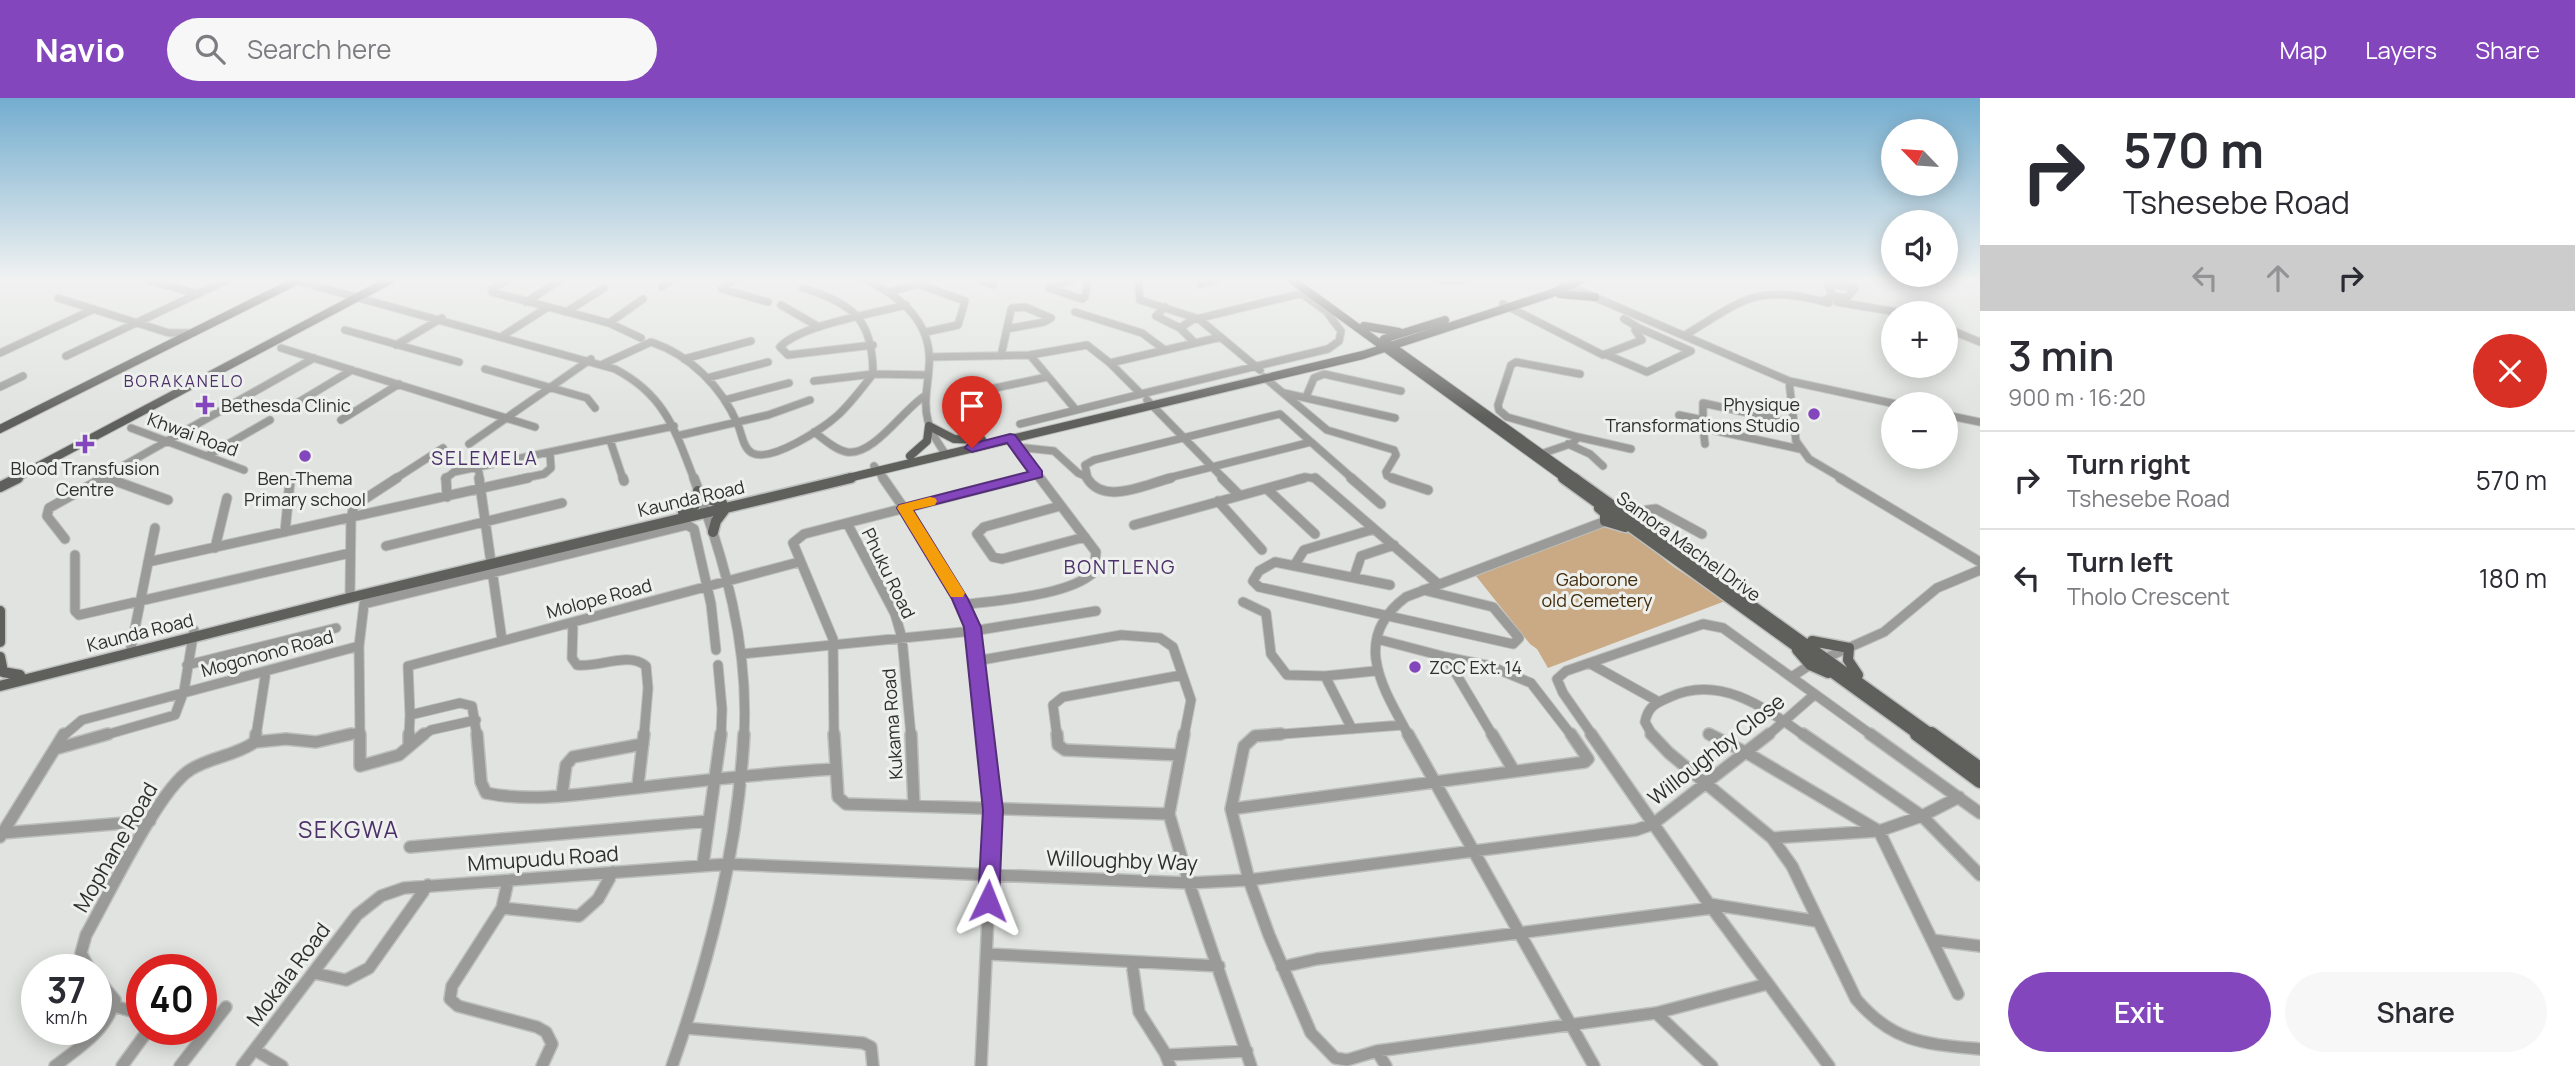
<!DOCTYPE html>
<meta charset="utf-8">
<style>
body{margin:0;font-family:Manrope,sans-serif;background:#f7f7f7;color:#2b2b33;height:100vh;display:flex;flex-direction:column;font-size:26px;white-space:nowrap}
*{box-sizing:border-box;margin:0}
p{font-size:23px;color:#7c7c81}
.icon{flex:none;width:38px;height:38px;fill:none;stroke:currentColor;stroke-width:2;stroke-linecap:round;stroke-linejoin:round}
.map{position:relative;flex:1;overflow:hidden}
.panel{display:flex;flex-direction:column;background:#fff;width:595px}
.panel>*{flex:none}
.hud{background:#fff;color:#2b2b33;overflow:hidden}
.needle{width:46px;rotate:295deg}
.controls{position:absolute;left:1881px;top:21px;display:grid;gap:14px}
.controls a{display:grid;place-items:center;width:77px;height:77px;border-radius:50%;background:#fff;box-shadow:0 4px 18px #0003;font-size:35px}
.speed{position:absolute;left:21px;top:856px;display:flex;gap:14px;font-size:35px;font-weight:700;text-align:center}
.speed>*{display:grid;place-content:center;width:91px;height:91px;border-radius:50%;background:#fff;box-shadow:0 4px 18px #0003;line-height:1}
.speed small{font-size:18px;font-weight:400}
.speed .limit{border:10px solid #d22;background:#fff;color:#111}
.pin{position:absolute;display:grid;place-items:center;width:60px;height:60px;color:#fff;margin:-72px -30px;border-radius:50% 50% 50% 0;rotate:-45deg;box-shadow:0 0 7px #0007}
.pin .icon{rotate:45deg}
.me{position:absolute;width:77px;margin:-38px;rotate:2deg;stroke-linejoin:round;filter:drop-shadow(0 0 5px #0008)}
.turn{display:flex;align-items:center;gap:24px;height:147px;padding:0 28px;font-size:32px}
.turn .icon{width:91px;height:91px;stroke-width:2.5}
.turn b{display:block;font-size:49px;line-height:60px}
.lanes{display:flex;align-items:center;height:66px;padding:0 28px;background:#0003;justify-content:center;gap:35px;direction:ltr}
.lanes .off{opacity:.35}
.round{display:grid;place-items:center;flex:none;width:74px;height:74px;border-radius:37px;background:#f7f7f7}
.head{display:flex;align-items:center;justify-content:space-between;height:119px;padding:0 28px}
h1{font-size:42px;font-weight:600;line-height:52px}
.cta{display:flex;gap:14px;margin-top:auto;padding:14px 28px}
.cta a{flex:1;height:80px;border-radius:42px;background:#8346bc;color:#fff;font-size:28px;font-weight:600;line-height:80px;text-align:center}
.cta a+a{background:#f7f7f7;color:#2b2b33}
ul{padding:0;list-style:none}
li{display:flex;align-items:center;gap:21px;height:98px;padding:0 28px;border-top:2px solid #e1e1e2}
li div{flex:1}
li b{display:block;font-size:26px}
li em{font-style:normal}
header{display:flex;align-items:center;gap:42px;box-sizing:border-box;height:98px;padding:0 35px;background:#8346bc;color:#fff}
header strong{font-size:33px}
nav{display:flex;gap:38px;margin-inline-start:auto;font-size:24px}
.search{width:490px;height:63px;background:#f7f7f7;display:flex;align-items:center;gap:18px;box-sizing:border-box;padding:0 24px;border-radius:38px;color:#7c7c81;font-size:26px}
main{display:flex;flex:1;min-height:0}
.map>svg:first-child{display:block}
.green{fill:#caaa85}
.lines{fill:none;stroke-linecap:round;stroke-linejoin:round}
.minor-far2-casing{stroke:#bcbfbc;stroke-width:9}
.minor-far1-casing{stroke:#bcbfbc;stroke-width:11}
.minor-casing{stroke:#bcbfbc;stroke-width:14}
.major-far2-casing{stroke:#bcbfbc;stroke-width:10}
.major-far1-casing{stroke:#bcbfbc;stroke-width:13}
.major-casing{stroke:#bcbfbc;stroke-width:17}
.minor-far2{stroke:#9a9a98;stroke-width:7}
.minor-far1{stroke:#9a9a98;stroke-width:9}
.minor{stroke:#9a9a98;stroke-width:11}
.major-far2{stroke:#5f5f5c;stroke-width:8}
.major-far1{stroke:#5f5f5c;stroke-width:10}
.major{stroke:#5f5f5c;stroke-width:14}
.route{fill:#8346bc;stroke:#552e7a;stroke-width:2}
.slow{fill:#f59e0b}
.poi-dot{fill:#8346bc;stroke:#edf0ec;stroke-width:2.5}
.labels{text-anchor:middle;dominant-baseline:central;stroke-width:6;stroke-linejoin:round;paint-order:stroke}
.far-neighbourhood-label{font-size:16px;letter-spacing:2px;fill:#4c306a;stroke:#edf0ec}
.poi-label{font-size:18px;fill:#2e2f2e;stroke:#edf0ec;text-anchor:start}
.street-label{font-size:18px;fill:#2e2f2e;stroke:#edf0ec}
.park-label{font-size:18px;fill:#422b0b;stroke:#edf0ec}
.neighbourhood-label{font-size:19px;letter-spacing:2px;fill:#4c306a;stroke:#edf0ec}
.near-street-label{font-size:21px;fill:#2e2f2e;stroke:#edf0ec}
.near-neighbourhood-label{font-size:23px;letter-spacing:2px;fill:#4c306a;stroke:#edf0ec}
</style>
<header>
<strong>Navio</strong>
<div class="search"><svg class="icon" aria-label="search" viewBox="0 0 24 24"><circle cx="10" cy="10" r="6"/><path d="M15 15l6 6"/></svg>Search here</div>
<nav><a>Map</a><a>Layers</a><a>Share</a></nav>
</header>
<main>
<div class="map">
<svg width="1980" height="968" viewBox="0 0 1980 968">
<rect width="100%" height="100%" fill="#e0e3df"/>
<path class="green" d="M1609 426C1635 431 1655 456 1677 471 1693 482 1711 492 1728 502L1548 570 1537 551 1530 546 1476 478Z"/>
<g class="lines">
<defs>
<path id="minor-far2" d="M148 182 198 196
M294 182 615 271C665 297 675 332 694 381
M507 182 492 191V194L609 225 641 240
M733 182 722 191 768 204
M867 182C903 200 933 226 929 269 928 287 923 305 928 323 931 336 939 346 946 357
M980 182 994 187
M1071 182 1049 190 1082 201 1085 199 1088 182
M1138 182 1140 202 1199 221 1260 272
M1442 182H1462
M1562 185 1789 283 1896 306
M1827 185 1855 190 1847 200 1832 198Z
M1200 186 1217 182
M662 189 671 182
M803 190C853 206 873 221 873 276
M890 194 918 186 965 203 958 227 926 234
M58 200 169 235H190
M1823 203 1832 198
M526 204 560 182
M1837 204 1903 215
M1503 206 1603 257 1642 242 1635 232 1639 230 1624 221
M781 207 819 229
M1165 209 1156 218 1180 230 1195 245
M566 214 604 190
M1075 214 1142 235 1165 252
M609 225 643 201
M1180 230 1192 222 1307 194
M1946 230 1980 244
M345 232 459 264
M504 237 548 209
M1685 237C1745 201 1756 185 1829 205
M396 247 442 220
M873 247 788 257 780 249C800 227 876 215 906 207
M281 250 535 329
M0 255 94 211
M1605 256 1647 274 1691 253 1639 230
M1030 257 1076 312
M66 258 227 182
M1001 258 1011 212 1012 210 1025 209 1051 220 1044 224 1007 231
M930 259 1030 257 1087 247 1110 265 1141 296 1020 326
M684 261 751 243
M1110 265 1221 239
M603 266 651 244C690 257 722 289 738 327 742 336 743 350 752 355 771 365 824 330 838 317 851 305 862 290 873 276
M485 271 587 300 595 310
M1264 279 1327 332 1394 352 1396 357 1386 374 1387 378 1397 381
M707 280 768 264
M814 283 873 276 928 277
M1789 283 1796 343 1809 361 1843 381
M0 289 23 278
M995 290 1047 279
M1284 295 1395 320
M1141 296 1328 251 1339 243 1341 233 1326 213 1302 196
M1306 299 1314 280 1324 276 1401 293
M725 302 789 285
M1147 302 1224 381
M297 305 352 272
M1679 317 1703 322V305L1794 325
M1946 317 1980 324
M341 322 399 286
M1689 327 1800 351
M131 330 244 372
M1703 330 1705 346
M814 334C824 341 835 352 847 354 874 358 904 310 926 297
M677 338 768 317 810 302
M1578 339 1507 319 1499 312 1498 307 1511 267 1516 264 1580 276
M1010 340 1041 381
M610 342 623 381
M1311 344 1353 381
M469 346 591 261
M1568 346 1590 356 1603 368
M1016 349 1054 353 1078 375 1087 379
M207 358 270 322
M1535 358 1573 345 1578 339 1631 351
M874 368 884 381
M478 369 480 381
M105 379 112 381
M100 381 314 260
M395 381 443 350
M445 381 454 374 674 328
M520 381 544 376 551 370 550 355
M1015 381 1036 376
M1088 381 1085 367 1094 362 1280 316 1311 344
M1164 381 1311 344
M1297 381 1306 379 1317 381"/>
<path id="minor-far1" d="M107 380 168 402
M446 380 447 399
M479 380 502 542
M623 380 624 383
M694 380C725 463 749 547 744 638
M883 380 928 445 973 529 985 638
M1087 380C1104 408 1146 386 1171 380
M1222 380 1239 397
M1315 380 1438 486
M1351 380 1381 406
M1392 380 1428 392
M1840 380 1980 464
M1267 391 1315 436
M1218 403 1262 452
M1060 408 984 429 977 436 993 459 1002 461 1085 439
M847 425 895 516 902 540 911 638
M1134 427 1304 380
M285 434 290 383
M65 441 47 418 49 410 103 380
M386 448 562 405
M215 450 227 400
M75 457V513L79 517 350 455
M148 464 528 380
M1294 468 1304 452 1374 431
M1354 479 1361 458 1394 447
M1390 487 1275 464 1259 473 1253 483 1259 489 1513 546 1519 540 1493 509 1423 492
M350 494 351 420 354 408 397 380
M1243 504 1266 515 1271 556 1287 577 1325 578 1375 573
M963 507C997 502 1069 498 1094 474L1096 454 1040 380
M573 524 572 560 577 567C598 570 629 553 646 568L648 590 644 638
M1377 541 1446 559 1493 638
M130 555 155 430
M742 556 973 533 1096 513
M1446 559 1490 568 1531 585 1572 638
M976 563 1121 537 1160 540 1173 549 1191 602 1184 638
M1589 565 1659 604
M187 567 336 530
M718 567 722 611 721 638
M1325 578 1352 631
M1793 578 1810 567 1884 534 1937 490 1980 472
M1709 636 1713 638
M63 638 82 622 359 548
M102 638 175 617 184 593 194 532
M256 638 266 573
M343 638 360 634
M360 638 359 548 364 506 687 427 694 431 711 506 716 552
M409 638 410 617
M422 638 431 632 476 622
M477 638 472 608 460 605 410 617 408 568 799 464
M834 638 833 541 793 445 804 436 1022 380
M1057 638 1053 607 1063 599 1182 577
M1258 638 1403 627
M1409 638C1383 590 1350 541 1406 499L1627 415 1656 411 1702 436
M1593 638 1563 595 1557 581 1566 573 1703 526 1723 530 1873 638
M1653 638 1645 624C1648 608 1656 605 1670 599 1720 576 1765 610 1805 638
M1767 638 1815 596"/>
<path id="minor" d="M360 636V668L399 657 424 636
M477 636 481 684 486 695C534 705 588 695 636 690 703 682 768 675 835 671
M834 636 838 699 846 706 1169 716
M911 636 914 708
M1057 636 1058 647 1065 652 1179 657
M1184 636 1169 716 1189 785 1251 968
M1281 636 1255 638 1244 648 1231 711 1249 782 1269 837 1311 935 1335 960 1347 962 1377 953 1656 915 1767 886
M1408 636 1594 968
M1492 636 1514 673
M1591 636 1709 806 1829 968
M1651 636 1669 655 1772 740 1792 768 1856 901C1893 945 1926 946 1980 951
M1709 636 1747 655 1879 733 1958 896
M1803 636 1922 718 1980 777
M1870 636 1980 715
M255 644 286 641 316 644 351 636
M409 647V636
M55 651 108 636
M638 687 644 636
M562 696 566 667 573 659 643 646
M1231 711 1585 664 1588 661 1571 636
M2 735 150 723
M0 739 64 636
M1772 740 1879 733 1922 718 1959 699
M410 749 709 723
M703 766 721 636
M508 783 502 810 452 888 450 901 458 908 537 929 546 934 552 946 542 968
M1709 806 1816 823
M502 810 579 818 598 801 613 774
M1932 842 1980 848
M987 856 1219 868
M1132 865 1139 914 1165 955 1170 968
M1282 869 1317 861 1712 810
M90 872 81 855 86 837C107 800 159 691 190 672 210 659 235 658 255 644L256 636
M314 875 346 882 369 870 428 787
M114 908 142 916
M1656 915 1712 968
M685 930 863 945 871 949 873 968
M255 952 282 968
M1377 953 1386 968
M1167 957 1247 953
M55 968C80 949 106 933 115 902L96 879
M122 968 149 931
M180 968 226 909
M242 968 357 817 381 798 404 790 728 766 1189 785 1249 782 1636 732 1653 726 1769 636
M672 968C710 860 738 751 744 636
M981 968 993 712 985 636"/>
<path id="major-far2" d="M1292 182 1566 381
M1560 196 1595 199
M1364 228 1399 234
M1384 241 1445 222
M1387 245 1577 381
M929 328 954 341 982 342
M0 331 298 182
M910 358 927 343 929 328
M14 381 390 182
M844 381 1363 257 1550 196 1581 182"/>
<path id="major-far1" d="M1563 380 1920 638
M1574 380 1934 638
M0 389 18 380
M698 393 711 402 722 405
M1599 410 1605 415V423L1625 429
M683 414 695 407 700 399
M713 434 716 423 725 411
M0 513V544
M1812 543 1849 550 1848 562 1858 577
M1797 552 1810 567 1828 575
M0 559 3 574 20 577
M0 588 349 500 851 380"/>
<path id="major" d="M1917 636 1980 683
M1931 636 1980 671"/>
</defs>
<use href="#minor-far2" class="minor-far2-casing"/>
<use href="#minor-far1" class="minor-far1-casing"/>
<use href="#minor" class="minor-casing"/>
<use href="#major-far2" class="major-far2-casing"/>
<use href="#major-far1" class="major-far1-casing"/>
<use href="#major" class="major-casing"/>
<use href="#minor-far2" class="minor-far2"/>
<use href="#minor-far1" class="minor-far1"/>
<use href="#minor" class="minor"/>
<use href="#major-far2" class="major-far2"/>
<use href="#major-far1" class="major-far1"/>
<use href="#major" class="major"/>
</g>
<linearGradient id="sky" x2="0" y2="1"><stop stop-color="#73adcf"/><stop offset="0.57" stop-color="#f1f2f1"/><stop offset="1" stop-color="#f1f2f1" stop-opacity="0"/></linearGradient>
<rect width="1980" height="318" fill="url(#sky)"/>
<path class="route" d="M1010 336 1015 337 1042 373V379L913 412 968 501 981 529 1003 712 999 803 996 809 988 812 981 809 978 803 983 712 964 529 952 501 897 410 899 407 1028 374 1007 345 972 354 965 350 967 347Z"/>
<path class="slow" d="M930 399 935 400 937 403 935 407 913 412 965 495 963 499H951L897 410 899 407Z"/>
<g class="poi-dot">
<path d="M201.5 296.5h7v7h7v7h-7v7h-7v-7h-7v-7h7z"/>
<circle cx="1814" cy="316" r="7"/>
<path d="M81.5 335.5h7v7h7v7h-7v7h-7v-7h-7v-7h7z"/>
<circle cx="305" cy="358" r="7"/>
<circle cx="1415" cy="569" r="7"/>
</g>
<g class="labels">
<g class="far-neighbourhood-label">
<text x="184" y="283">BORAKANELO</text>
</g>
<g class="poi-label">
<text x="1800" y="306" text-anchor="end">Physique<tspan x="1800" dy="21">Transformations Studio</tspan></text>
<text x="221" y="307">Bethesda Clinic</text>
<text x="85" y="370" text-anchor="middle">Blood Transfusion<tspan x="85" dy="21">Centre</tspan></text>
<text x="305" y="380" text-anchor="middle">Ben-Thema<tspan x="305" dy="21">Primary school</tspan></text>
<text x="1429" y="569">ZCC Ext. 14</text>
</g>
<g class="street-label">
<text transform="translate(193 336) rotate(20)">Khwai Road</text>
<text transform="translate(691 400) rotate(-13)">Kaunda Road</text>
<text transform="translate(1689 448) rotate(36)">Samora Machel Drive</text>
<text transform="translate(889 475) rotate(64)">Phuku Road</text>
<text transform="translate(599 500) rotate(-15)">Molope Road</text>
<text transform="translate(140 534) rotate(-14)">Kaunda Road</text>
<text transform="translate(267 555) rotate(-15)">Mogonono Road</text>
<text transform="translate(892 626) rotate(-94)">Kukama Road</text>
</g>
<g class="park-label">
<text x="1597" y="481">Gaborone<tspan x="1597" dy="21">old Cemetery</tspan></text>
</g>
<g class="neighbourhood-label">
<text x="485" y="360">SELEMELA</text>
<text x="1120" y="469">BONTLENG</text>
</g>
<g class="near-street-label">
<text transform="translate(1716 651) rotate(-38)">Willoughby Close</text>
<text transform="translate(115 749) rotate(-60)">Mophane Road</text>
<text transform="translate(543 760) rotate(-4)">Mmupudu Road</text>
<text transform="translate(1122 762) rotate(2)">Willoughby Way</text>
<text transform="translate(288 876) rotate(-53)">Mokala Road</text>
</g>
<g class="near-neighbourhood-label">
<text x="349" y="731">SEKGWA</text>
</g>
</g>
</svg>
<div class="controls">
<a><svg class="needle" viewBox="-14 -14 28 28"><path d="M0-13l5 13h-10z" fill="#e53935"/><path d="M0 13l5-13h-10z" fill="#7c7c81"/></svg></a>
<a><svg class="icon" aria-label="sound" viewBox="0 0 24 24"><path d="M4 9h4l5-4v14l-5-4H4zM17 9q2 3 0 6"/></svg></a>
<a>+</a>
<a>−</a>
</div>
<div class="speed"><div>37<small>km/h</small></div><div class="limit">40</div></div>
<div class="pin" style="left:972px;top:350px;background:#d93025"><svg class="icon" aria-label="arrive" viewBox="0 0 24 24"><path d="M6 21V4h12l-3 4 3 4H6"/></svg></div>
<svg class="me" style="left:988px;top:803px" viewBox="-20 -20 40 40"><path d="M0-17L14 15 0 8-14 15z" fill="#8346bc" stroke="#fff" stroke-width="4"/></svg>
</div>
<section class="panel">
<div class="hud">
<div class="turn"><svg class="icon" aria-label="right" viewBox="0 0 24 24"><path d="M7 20v-9h11M14 6l5 5-5 5"/></svg><div><b>570 m</b>Tshesebe Road</div></div>
<div class="lanes"><svg class="icon off" aria-label="left" viewBox="0 0 24 24"><path d="M17 20v-9H6M10 6l-5 5 5 5"/></svg><svg class="icon off" aria-label="ahead" viewBox="0 0 24 24"><path d="M12 20V5M6 11l6-6 6 6"/></svg><svg class="icon" aria-label="right" viewBox="0 0 24 24"><path d="M7 20v-9h11M14 6l5 5-5 5"/></svg></div>
</div>
<div class="head"><div><h1>3 min</h1><p>900 m · 16:20</p></div><a class="round" style="background:#d93025;color:#fff"><svg class="icon" aria-label="close" viewBox="0 0 24 24"><path d="M6 6l12 12M18 6L6 18"/></svg></a></div>
<ul>
<li><svg class="icon" aria-label="right" viewBox="0 0 24 24"><path d="M7 20v-9h11M14 6l5 5-5 5"/></svg><div><b>Turn right</b><p>Tshesebe Road</p></div><em>570 m</em></li>
<li><svg class="icon" aria-label="left" viewBox="0 0 24 24"><path d="M17 20v-9H6M10 6l-5 5 5 5"/></svg><div><b>Turn left</b><p>Tholo Crescent</p></div><em>180 m</em></li>
</ul>
<div class="cta"><a>Exit</a><a>Share</a></div>
</section>
</main>
